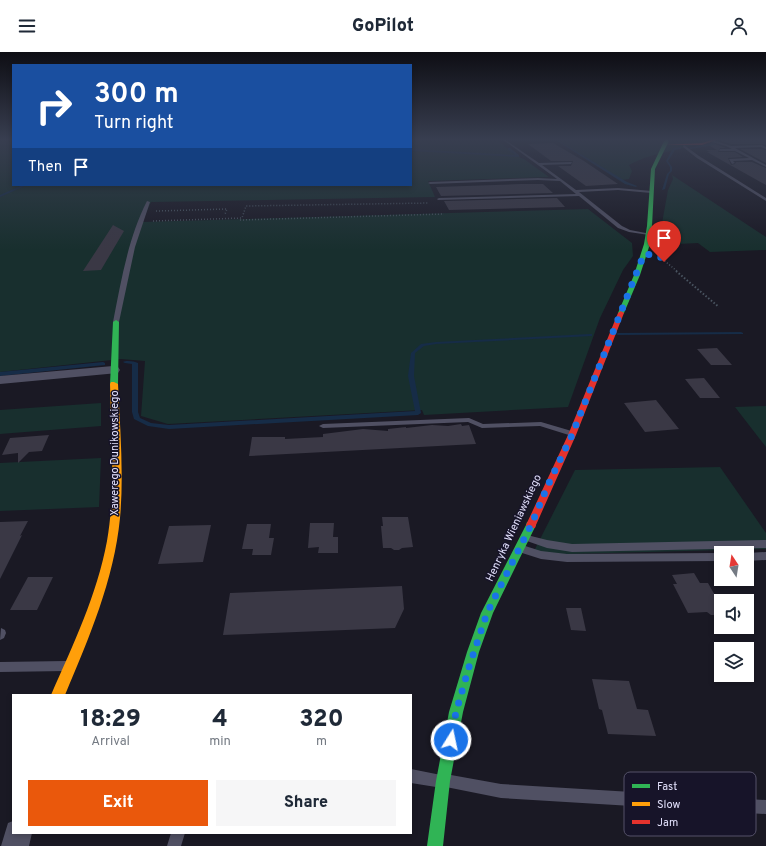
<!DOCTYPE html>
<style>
body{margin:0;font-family:Overpass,sans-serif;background:#f6f6f7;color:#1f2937;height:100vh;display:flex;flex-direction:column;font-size:15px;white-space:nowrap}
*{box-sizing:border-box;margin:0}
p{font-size:13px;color:#747a83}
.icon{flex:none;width:22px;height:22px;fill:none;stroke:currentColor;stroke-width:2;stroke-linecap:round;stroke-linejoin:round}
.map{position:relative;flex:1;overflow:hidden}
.details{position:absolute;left:12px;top:642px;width:400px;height:140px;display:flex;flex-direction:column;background:#fff;border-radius:0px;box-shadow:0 2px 6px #0003}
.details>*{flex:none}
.top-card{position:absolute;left:12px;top:12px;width:400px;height:122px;border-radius:0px;box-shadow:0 2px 6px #0003;background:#1a4fa0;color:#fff;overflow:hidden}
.needle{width:26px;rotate:348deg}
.controls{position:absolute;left:714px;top:494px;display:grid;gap:8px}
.controls a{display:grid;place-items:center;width:40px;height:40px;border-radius:0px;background:#fff;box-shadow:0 2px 6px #0003;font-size:20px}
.pin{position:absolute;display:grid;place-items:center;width:34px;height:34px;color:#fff;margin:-41px -17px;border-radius:50% 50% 50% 0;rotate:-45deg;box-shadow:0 0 4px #0007}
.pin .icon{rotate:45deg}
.me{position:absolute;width:44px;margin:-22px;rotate:10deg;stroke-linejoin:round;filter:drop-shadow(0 0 3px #0008)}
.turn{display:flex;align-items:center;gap:14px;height:84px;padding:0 16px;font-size:18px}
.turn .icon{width:52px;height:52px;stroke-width:2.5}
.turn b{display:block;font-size:28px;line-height:34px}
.then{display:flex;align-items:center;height:38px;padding:0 16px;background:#0003;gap:8px;font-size:15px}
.eta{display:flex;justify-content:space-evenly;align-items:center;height:68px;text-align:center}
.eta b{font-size:24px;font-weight:800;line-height:28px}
.action{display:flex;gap:8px;margin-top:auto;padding:8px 16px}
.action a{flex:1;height:46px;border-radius:0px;background:#ea580c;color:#fff;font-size:16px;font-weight:800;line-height:46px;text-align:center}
.action a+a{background:#f6f6f7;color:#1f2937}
header{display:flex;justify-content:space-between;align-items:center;height:52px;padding:0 16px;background:#fff;font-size:18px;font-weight:800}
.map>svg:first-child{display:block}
.green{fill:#182f2e}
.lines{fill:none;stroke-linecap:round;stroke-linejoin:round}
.stream{fill:#162c47;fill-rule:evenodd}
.building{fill:#3a3845}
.path-far1{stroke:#495460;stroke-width:1.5;stroke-dasharray:1 2;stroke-linecap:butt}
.path{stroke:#495460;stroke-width:2;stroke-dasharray:1.5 2;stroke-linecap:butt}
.lane{fill:#505063;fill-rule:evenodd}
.street{fill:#505063;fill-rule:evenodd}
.fast{fill:#30b455;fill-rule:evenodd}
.slow{fill:#ff9f0a;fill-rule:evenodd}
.jam{fill:#e5322d;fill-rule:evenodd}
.route{stroke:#1a73e8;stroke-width:7;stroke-dasharray:0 12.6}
.labels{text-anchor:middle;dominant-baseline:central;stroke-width:3;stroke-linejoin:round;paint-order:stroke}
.street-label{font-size:11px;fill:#e2e0fb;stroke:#171429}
.key{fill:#171429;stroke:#545168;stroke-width:1}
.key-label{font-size:11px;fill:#e2e0fb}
</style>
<header><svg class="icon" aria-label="menu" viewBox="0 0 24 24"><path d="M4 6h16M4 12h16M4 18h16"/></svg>GoPilot<svg class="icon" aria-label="person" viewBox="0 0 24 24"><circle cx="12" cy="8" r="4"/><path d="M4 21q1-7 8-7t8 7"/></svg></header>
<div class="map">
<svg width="766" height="794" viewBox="0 0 766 794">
<rect width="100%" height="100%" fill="#1a1924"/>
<path class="green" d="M0 87H13V133H411V87H497L516 104 524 107 549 125 428 129 435 145 151 150 142 170 588 157 632 191 633 204 623 218 600 266 568 355 424 363 422 358 168 372 141 364 145 309 121 307 0 320Z
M556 87H712C685 98 655 99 629 113L632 119 629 127 622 128Z
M672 123 766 185V198L710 200 698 191 658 193 668 138 673 127Z
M101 351V374L0 382V358Z
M766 354V395L735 355Z
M101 406 99 455 0 459V411Z
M720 415 766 481V497L532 503 575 418Z"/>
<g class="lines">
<path class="stream" d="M554 87H556L627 130 637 134 636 135 625 132Z
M714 91 715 93 690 97 689 96Z
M681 95V97L675 98 668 109 672 115V119L669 122 665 137 662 138 667 122 670 119V115L666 109 673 96Z
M508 96H510L519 103V105L411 99V97L515 103 508 98Z
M23 133H27L0 145V143Z
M741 280 743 281V282L618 283 616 282 618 281Z
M590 282H592V284L436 292 424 294 415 301 414 324 421 361 418 363 169 377 148 374 134 367 132 360V312L125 311 123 310C126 308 134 309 138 311V360L140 366 151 371 169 373 415 359 408 324 411 301 421 292 436 290Z
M103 310 105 311V313L0 324V320Z"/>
</g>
<path class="building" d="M722 87 766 88V93L762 92H731L722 89Z
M553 91 584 109 618 132 586 134 558 114H571L573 109H551L528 92Z
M715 92 726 96H720L718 100H735L743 105 728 106 731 113 735 112 736 110H752L766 116V133L707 100H710L706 98H717L710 94Z
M740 97H761L766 98V111Z
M521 132H543L553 141 441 144 436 135Z
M557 146 565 155 449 158 444 149Z
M113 173 124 179 101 218 83 219Z
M717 296 732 313H711L697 297Z
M704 326 720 346H700L685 327Z
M656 348 679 377 645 380 624 351Z
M461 372 462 374 469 373 476 392 249 404 252 385H285V387L323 385V382L363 377 388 379V377L406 375V376L432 373 448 374Z
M49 383 42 399 29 400 18 411V401L2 403 10 386Z
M382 465H408L413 495 402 496 399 498H394L391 496H383L381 474H383Z
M28 469 20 484 22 483 0 527V470Z
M310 471H334L333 485H338V501H318L319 495 308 496Z
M247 472H271L269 486H274L271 503H252L253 497H242Z
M211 473 203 510 158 512 169 474Z
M694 521 700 531H708L721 554 718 563H711L707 560 688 561 673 532H677L672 523Z
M28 525H53L37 558H10Z
M402 534 404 557 395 576 223 583 230 541Z
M566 556H581L586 579 571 578Z
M592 627 629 629 637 657 648 658 656 684 608 682 602 658 599 657Z"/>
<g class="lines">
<path class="path-far1" d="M156 159 227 157 225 162
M240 168 444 162
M153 169 242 166 246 154 429 151
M660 205 678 220"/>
<path class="path" d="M676 219 719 255"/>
<path class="lane" d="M502 87H504L539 111 572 110 571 112 542 113 576 138 618 136 652 139 651 141 618 138 579 140 622 174 630 178 651 182 649 183 629 180 618 176 579 144 438 148 437 147 439 146 576 142 560 129 538 128 430 132 428 131 430 130 538 126 557 127Z
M713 88 731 94 762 93 766 95V97L761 95 735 96 766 113V115L752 108 733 109 735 111 732 112 729 107 749 106 735 99H719L720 97H732L726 94 712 90Z
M684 93 699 104 766 146V149L697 106 683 95Z
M147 149 150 150 135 195 119 270 118 271H114L113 270C121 230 128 186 147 149Z
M469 366 483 372 541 370 575 380 576 382 572 384 540 374 482 376 468 370 323 376 319 374 323 372Z
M527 483 547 488 572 492 766 488V496L572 500 547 496 524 488 522 486 524 484Z
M522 493 541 499 567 502 721 501V509L567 510 541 507 519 500 517 497 519 494Z
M766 500V508L747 509V501Z
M1 576 5 578 6 581 4 586 0 588Z
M66 609 70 610 72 614 70 618 66 619 0 620V610Z
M411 717 441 723 443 728 441 733 436 735 411 731Z
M451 723 501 732 766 748V762L501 746 446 735 444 730 446 725Z
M171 781H185L181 794H167Z"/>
<path class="street" d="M113 314 118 315 120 318 118 321 0 332V324Z
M13 769V781H32L29 794H1L8 771Z"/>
<path class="fast" d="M665 87H669L668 91 655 117 652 174 650 192 640 223 624 261 621 263 619 262 618 261 634 223 644 192 647 174 651 117Z
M116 268 119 270 118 332 114 334 110 332 113 270Z
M531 469 535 470 536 473 493 561 479 600 463 660 450 729 443 794H427L436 729 449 660 467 600 481 561 526 473 527 470Z"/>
<path class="slow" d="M111 330H114L118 332C120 377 124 422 120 466 114 528 89 586 65 643H51C73 593 97 543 107 489 116 437 111 384 110 332Z"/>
<path class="jam" d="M715 87H719L702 93H664L702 91Z
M621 259 624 261 576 383 536 473 535 476H527L526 473 568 383 618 261Z"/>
</g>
<linearGradient id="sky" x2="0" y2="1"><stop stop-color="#0e0e14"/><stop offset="0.44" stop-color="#383e50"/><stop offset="1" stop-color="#383e50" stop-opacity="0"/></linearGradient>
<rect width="766" height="198" fill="url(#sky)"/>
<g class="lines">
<path class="route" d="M451 688 456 660 469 615 487 561 532 471 548 433 572 383 644 202 660 204 664 210"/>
</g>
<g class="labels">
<g class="street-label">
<text transform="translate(115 401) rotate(-90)">Xawerego Dunikowskiego</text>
<text transform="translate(514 476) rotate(-65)">Henryka Wieniawskiego</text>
</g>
</g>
<rect x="624" y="720" width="132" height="64" rx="6" class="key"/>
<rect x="632" y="732" width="18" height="4" fill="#30b455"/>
<rect x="632" y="750" width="18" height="4" fill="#ff9f0a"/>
<rect x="632" y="768" width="18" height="4" fill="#e5322d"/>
<g class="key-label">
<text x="657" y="738">Fast</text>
<text x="657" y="756">Slow</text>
<text x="657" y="774">Jam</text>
</g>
</svg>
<div class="controls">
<a><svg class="needle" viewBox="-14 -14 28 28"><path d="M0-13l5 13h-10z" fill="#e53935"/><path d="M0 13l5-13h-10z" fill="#747a83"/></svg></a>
<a><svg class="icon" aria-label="sound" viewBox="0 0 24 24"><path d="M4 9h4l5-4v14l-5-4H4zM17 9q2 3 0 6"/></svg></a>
<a><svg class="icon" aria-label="layers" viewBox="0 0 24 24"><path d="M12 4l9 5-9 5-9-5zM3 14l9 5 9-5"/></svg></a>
</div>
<div class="pin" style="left:664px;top:210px;background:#d93025"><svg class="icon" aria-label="arrive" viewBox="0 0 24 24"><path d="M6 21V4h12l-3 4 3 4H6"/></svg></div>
<svg class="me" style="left:451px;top:688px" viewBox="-20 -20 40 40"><circle r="17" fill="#1a73e8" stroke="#fff" stroke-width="3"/><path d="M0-11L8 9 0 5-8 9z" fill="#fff"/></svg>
<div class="top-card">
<div class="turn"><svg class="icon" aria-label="right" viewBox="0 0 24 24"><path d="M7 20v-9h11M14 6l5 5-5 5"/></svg><div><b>300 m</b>Turn right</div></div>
<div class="then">Then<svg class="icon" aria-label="arrive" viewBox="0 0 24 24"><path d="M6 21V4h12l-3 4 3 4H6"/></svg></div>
</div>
<section class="details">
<div class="eta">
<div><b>18:29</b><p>Arrival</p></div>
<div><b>4</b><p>min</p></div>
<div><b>320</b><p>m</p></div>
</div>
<div class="action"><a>Exit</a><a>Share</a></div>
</section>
</div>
